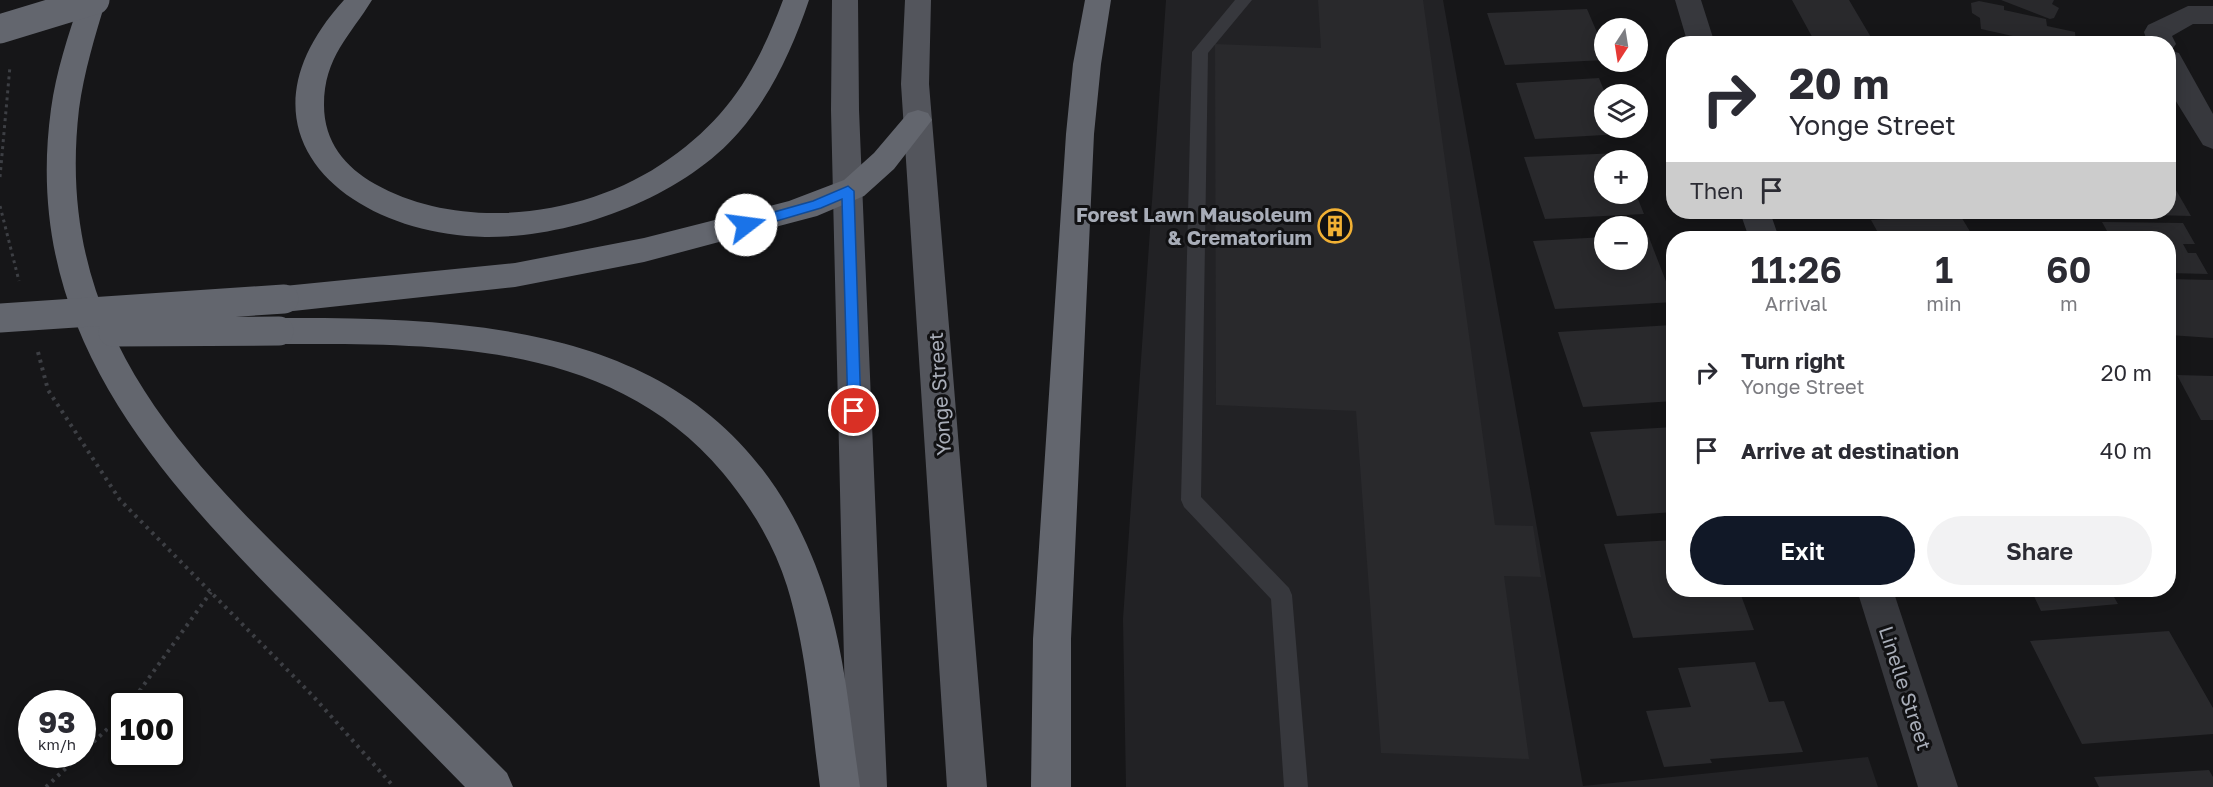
<!DOCTYPE html>
<meta charset="utf-8">
<style>
body{margin:0;font-family:"Golos Text",sans-serif;background:#f2f2f3;color:#2b2b33;height:100vh;display:flex;flex-direction:column;font-size:22px;white-space:nowrap}
*{box-sizing:border-box;margin:0}
p{font-size:20px;color:#7c7c81}
.icon{flex:none;width:33px;height:33px;fill:none;stroke:currentColor;stroke-width:2;stroke-linecap:round;stroke-linejoin:round}
.map{position:relative;flex:1;overflow:hidden}
.drawer{position:absolute;left:1666px;top:231px;width:510px;height:366px;display:flex;flex-direction:column;background:#fff;border-radius:24px;box-shadow:0 3px 15px #0003}
.drawer>*{flex:none}
.banner{position:absolute;left:1666px;top:36px;width:510px;height:183px;border-radius:24px;box-shadow:0 3px 15px #0003;background:#fff;color:#2b2b33;overflow:hidden}
.needle{width:39px;rotate:192deg}
.buttons{position:absolute;left:1594px;top:18px;display:grid;gap:12px}
.buttons a{display:grid;place-items:center;width:54px;height:54px;border-radius:50%;background:#fff;box-shadow:0 3px 15px #0003;font-size:30px}
.speed{position:absolute;left:18px;top:690px;display:flex;gap:12px;font-size:30px;font-weight:700;text-align:center}
.speed>*{display:grid;place-content:center;width:78px;height:78px;border-radius:50%;background:#fff;box-shadow:0 3px 15px #0003;line-height:1}
.speed small{font-size:15px;font-weight:400}
.speed .limit{border:3px solid #111;border-radius:9px;background:#fff;color:#111}
.pin{position:absolute;display:grid;place-items:center;width:51px;height:51px;color:#fff;margin:-26px;border:3px solid #fff;border-radius:50%;box-shadow:0 2px 6px #0007}
.me{position:absolute;width:66px;margin:-33px;rotate:75deg;stroke-linejoin:round;filter:drop-shadow(0 0 4px #0008)}
.turn{display:flex;align-items:center;gap:21px;height:126px;padding:0 24px;font-size:27px}
.turn .icon{width:78px;height:78px;stroke-width:2.5}
.turn b{display:block;font-size:42px;line-height:51px}
.then{display:flex;align-items:center;height:57px;padding:0 24px;background:#0003;gap:12px;font-size:22px}
.eta{display:flex;justify-content:space-evenly;align-items:center;height:102px;text-align:center}
.eta b{font-size:36px;font-weight:600;line-height:42px}
.button{display:flex;gap:12px;margin-top:auto;padding:12px 24px}
.button a{flex:1;height:69px;border-radius:36px;background:#111827;color:#fff;font-size:24px;font-weight:600;line-height:69px;text-align:center}
.button a+a{background:#f2f2f3;color:#2b2b33}
ul{padding:0;list-style:none}
li{display:flex;align-items:center;gap:18px;height:78px;padding:0 24px}
li div{flex:1}
li b{display:block;font-size:22px}
li em{font-style:normal}
.map>svg:first-child{display:block}
.built{fill:#222225}
.building{fill:#29292c}
.lines{fill:none;stroke-linecap:round;stroke-linejoin:round}
.path-far1{stroke:#3d3f44;stroke-width:3;stroke-dasharray:3 4;stroke-linecap:butt}
.path{stroke:#3d3f44;stroke-width:4;stroke-dasharray:3 5;stroke-linecap:butt}
.lane{fill:#37383d;fill-rule:evenodd}
.street{fill:#37383d;fill-rule:evenodd}
.primary{fill:#53555c;fill-rule:evenodd}
.highway{fill:#63666e;fill-rule:evenodd}
.highway-bridge{stroke:#63666e;stroke-width:29}
.route{fill:#1a73e8;stroke:#114b97;stroke-width:1.5}
.labels{text-anchor:middle;dominant-baseline:central;stroke-width:6;stroke-linejoin:round;paint-order:stroke}
.poi-label{font-size:20px;font-weight:bold;fill:#a8adb8;stroke:#111113;text-anchor:end}
.street-label{font-size:20px;fill:#a8adb8;stroke:#111113}
</style>
<div class="map">
<svg width="2213" height="787" viewBox="0 0 2213 787">
<rect width="100%" height="100%" fill="#161618"/>
<path class="built" d="M1166 0H1443L1583 786 1868 757 1878 787H1126L1123 619Z"/>
<path class="building" d="M1318 0H1423L1495 525 1533 526 1541 577 1504 576 1529 759 1381 753 1356 411 1216 405 1215 44 1321 48Z
M1792 0H1849L1875 44H1816Z
M2001 0H2054L2052 4 2059 8 2054 18 2050 19Z
M1979 1 2004 6V10L2046 19 2047 26 2075 32 2076 44H2048L1981 29 1980 18 1972 13 1971 3Z
M1587 9 1605 51V60L1505 65 1487 13Z
M1599 78 1605 93V128H1619L1621 134 1535 139 1516 83Z
M1620 153 1623 160H1605V194H1636L1644 214 1545 219 1524 157Z
M2169 178 2191 216 2114 214 2112 212H2169Z
M1960 215 1974 238H1881L1871 220Z
M2102 222 2183 223 2195 244H2183L2188 253H2196L2208 274 2169 273V238H2111Z
M1648 235 1674 302 1555 309 1533 241 1605 237V260H1638V236Z
M2169 279 2213 280V338L2169 335Z
M1672 325 1674 401 1583 407 1558 332Z
M2177 375 2213 376V420H2201Z
M1674 427V512L1617 516 1590 432Z
M1674 540V590H1739L1754 630 1633 638 1604 544Z
M2031 590H2110L2118 604 2041 611Z
M2169 631 2213 708V734L2082 744 2030 641Z
M1755 662 1769 702 1784 701 1803 752 1710 759 1712 763 1664 767 1646 711 1691 707 1678 668Z
M2209 770 2213 777V787H2099L2094 777Z"/>
<g class="lines">
<path class="path-far1" d="M0 177 10 66
M0 206 19 281"/>
<path class="path" d="M38 352 48 390 120 500 313 696 394 787
M130 704 211 592
M82 753 122 715
M46 787 81 754"/>
<path class="lane" d="M1235 0H1252L1208 53 1201 497 1289 588 1292 595 1308 787H1284L1271 599 1184 507 1181 500 1192 52Z"/>
<path class="street" d="M1675 0H1701L1715 44H1688Z
M2188 6H2213V24H2193L2172 36 2176 44 2171 51 2179 53 2213 114V149L2203 145 2169 90V44H2148L2144 32 2148 25Z
M1740 212H1770L1779 238H1749Z
M1857 590H1893L1958 787H1918Z"/>
<path class="primary" d="M832 0H858L859 110 887 787H847L831 110Z
M905 0H931L929 84 987 787H947L901 84Z"/>
<path class="highway" d="M80 0H106C95 36 84 72 79 109 54 324 177 451 319 588 382 649 445 711 507 773L513 787H465C409 730 353 672 296 615 154 472 21 328 51 109 56 72 68 36 80 0Z
M344 0H372C350 36 324 57 324 105 324 142 345 167 375 184 462 233 588 217 669 159 730 116 757 69 783 0H809C793 47 772 94 739 132 682 198 572 238 485 237 345 234 225 131 344 0Z
M1085 0H1111L1101 64 1094 134 1071 639V787H1031L1033 639 1066 134 1073 64Z
M918 110 928 113 932 120 894 169 864 196 817 216 644 262 515 287 284 312 273 308 268 299 273 290 284 286 515 263 644 238 789 201 844 180 874 153 908 113Z
M279 318C509 317 737 332 823 586 845 650 850 720 860 787H820C811 720 807 651 787 586 774 544 751 507 723 473 611 340 438 344 279 344L268 340 263 331 268 322Z"/>
<path class="highway-bridge" d="M0 29 95 0
M0 318 284 299
M113 332 279 331"/>
</g>
<path class="route" d="M848 186 854 191 861 411 854 417 848 411 842 199 821 208 746 230 740 225 742 221 813 201Z"/>
<defs>
<symbol id="building-ring" viewBox="-11 -11 22 22"><circle r="9.5" fill="#111113" stroke="#f2b134" stroke-width="1.5"/><path d="M-4-6H4V6H1V3H-1V6H-4ZM-2.5-4.3h1.7v1.8h-1.7ZM.8-4.3h1.7v1.8H.8ZM-2.5-1h1.7V.8h-1.7ZM.8-1h1.7V.8H.8Z" fill="#f2b134"/></symbol>
</defs>
<g fill-rule="evenodd">
<use href="#building-ring" x="1316" y="207" width="38" height="38"/>
</g>
<g class="labels">
<g class="poi-label">
<text x="1312" y="214">Forest Lawn Mausoleum<tspan x="1312" dy="23">&amp; Crematorium</tspan></text>
</g>
<g class="street-label">
<text transform="translate(939 394) rotate(-94)">Yonge Street</text>
<text transform="translate(1906 688) rotate(72)">Linelle Street</text>
</g>
</g>
</svg>
<div class="buttons">
<a><svg class="needle" viewBox="-14 -14 28 28"><path d="M0-13l5 13h-10z" fill="#e53935"/><path d="M0 13l5-13h-10z" fill="#7c7c81"/></svg></a>
<a><svg class="icon" aria-label="layers" viewBox="0 0 24 24"><path d="M12 4l9 5-9 5-9-5zM3 14l9 5 9-5"/></svg></a>
<a>+</a>
<a>−</a>
</div>
<div class="speed"><div>93<small>km/h</small></div><div class="limit">100</div></div>
<div class="pin" style="left:854px;top:411px;background:#d93025"><svg class="icon" aria-label="arrive" viewBox="0 0 24 24"><path d="M6 21V4h12l-3 4 3 4H6"/></svg></div>
<svg class="me" style="left:746px;top:225px" viewBox="-20 -20 40 40"><circle r="19" fill="#fff"/><path d="M0-13L10 11 0 6-10 11z" fill="#1a73e8"/></svg>
<div class="banner">
<div class="turn"><svg class="icon" aria-label="right" viewBox="0 0 24 24"><path d="M7 20v-9h11M14 6l5 5-5 5"/></svg><div><b>20 m</b>Yonge Street</div></div>
<div class="then">Then<svg class="icon" aria-label="arrive" viewBox="0 0 24 24"><path d="M6 21V4h12l-3 4 3 4H6"/></svg></div>
</div>
<section class="drawer">
<div class="eta">
<div><b>11:26</b><p>Arrival</p></div>
<div><b>1</b><p>min</p></div>
<div><b>60</b><p>m</p></div>
</div>
<ul>
<li><svg class="icon" aria-label="right" viewBox="0 0 24 24"><path d="M7 20v-9h11M14 6l5 5-5 5"/></svg><div><b>Turn right</b><p>Yonge Street</p></div><em>20 m</em></li>
<li><svg class="icon" aria-label="arrive" viewBox="0 0 24 24"><path d="M6 21V4h12l-3 4 3 4H6"/></svg><div><b>Arrive at destination</b></div><em>40 m</em></li>
</ul>
<div class="button"><a>Exit</a><a>Share</a></div>
</section>
</div>
